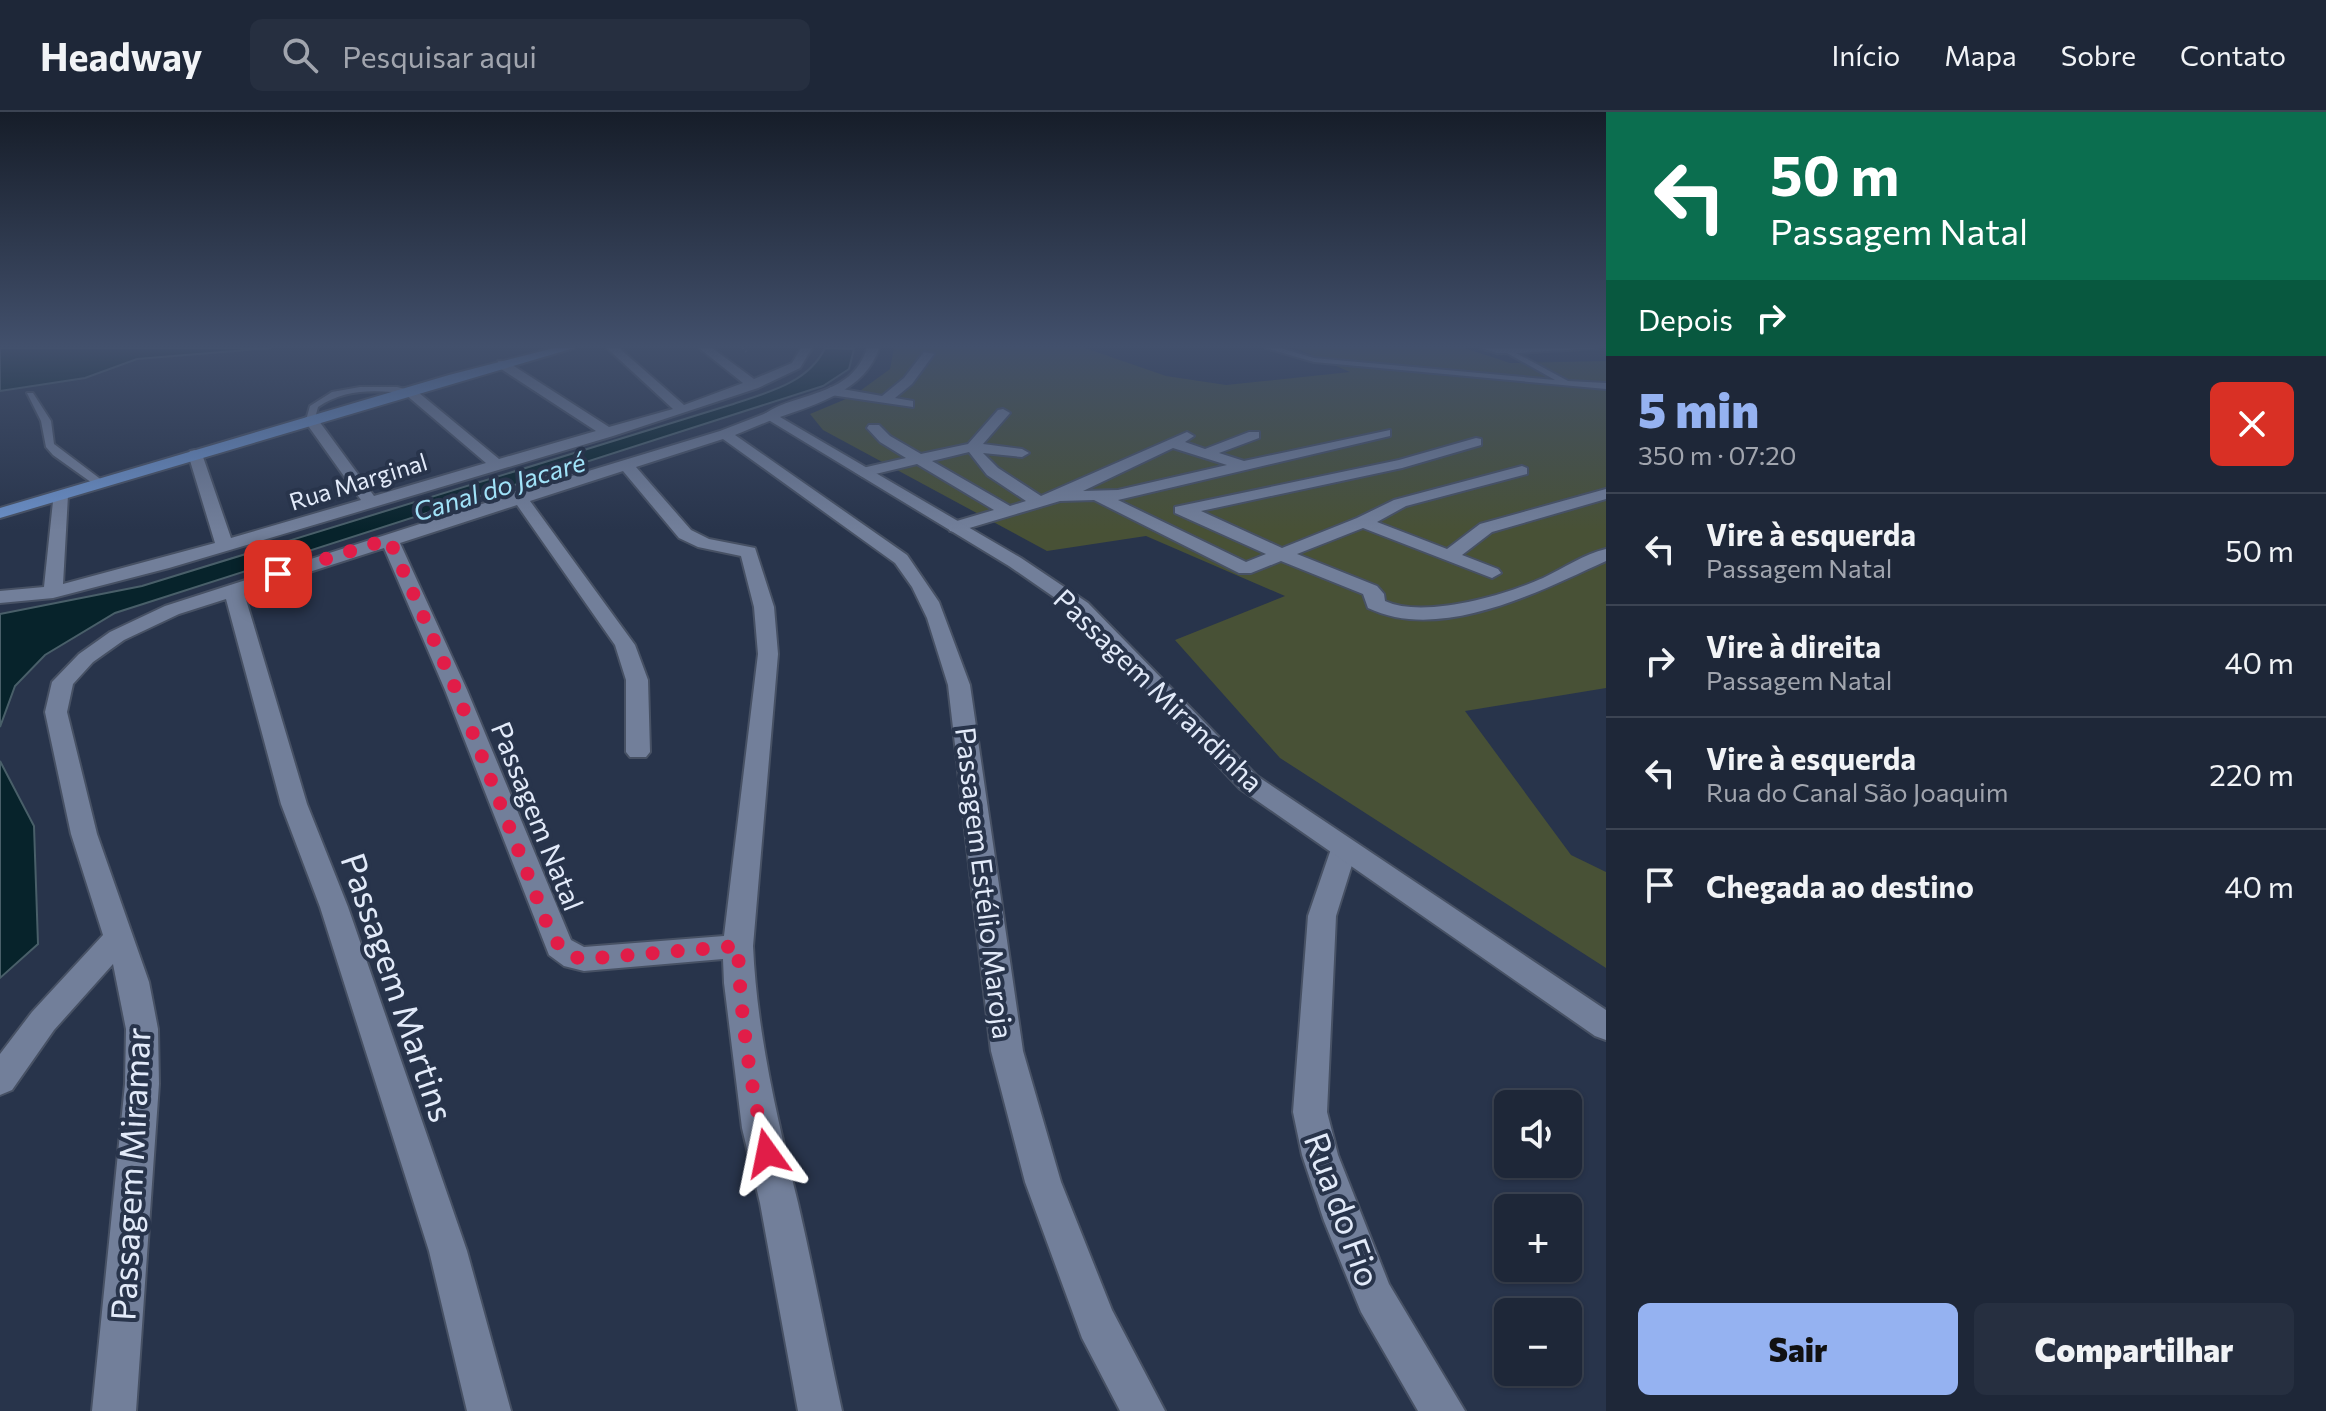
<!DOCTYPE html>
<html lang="pt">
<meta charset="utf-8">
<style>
body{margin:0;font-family:Commissioner,sans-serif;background:#262f40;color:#f1f3f6;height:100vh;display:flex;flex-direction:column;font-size:30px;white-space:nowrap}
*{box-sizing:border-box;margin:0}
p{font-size:26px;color:#a1a5ae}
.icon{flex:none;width:44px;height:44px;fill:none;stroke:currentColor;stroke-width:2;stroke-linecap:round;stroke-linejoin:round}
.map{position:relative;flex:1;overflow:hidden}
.side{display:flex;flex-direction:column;background:#1e2738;width:720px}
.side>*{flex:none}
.guide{background:#0b6e4f;color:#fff;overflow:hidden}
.controls{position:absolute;left:1494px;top:978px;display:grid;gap:16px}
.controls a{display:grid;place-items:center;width:88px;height:88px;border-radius:12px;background:#1e2738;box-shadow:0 2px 6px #0004,0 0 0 2px #3c4453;font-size:40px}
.pin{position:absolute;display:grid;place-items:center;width:68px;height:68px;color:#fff;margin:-34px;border-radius:16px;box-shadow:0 4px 12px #0006}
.me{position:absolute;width:88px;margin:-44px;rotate:348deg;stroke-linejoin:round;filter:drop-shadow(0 0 6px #0008)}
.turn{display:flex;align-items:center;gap:28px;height:168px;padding:0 32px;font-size:36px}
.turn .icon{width:104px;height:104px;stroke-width:2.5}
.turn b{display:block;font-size:56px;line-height:68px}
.then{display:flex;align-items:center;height:76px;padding:0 32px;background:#0003;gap:16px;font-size:30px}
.round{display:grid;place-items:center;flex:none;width:84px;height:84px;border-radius:12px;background:#262f40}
.summary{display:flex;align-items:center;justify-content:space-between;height:136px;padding:0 32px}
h1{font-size:48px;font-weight:800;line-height:60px;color:#95b2f1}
.cta{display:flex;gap:16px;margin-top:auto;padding:16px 32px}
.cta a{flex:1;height:92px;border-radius:12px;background:#95b2f1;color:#111;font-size:32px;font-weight:800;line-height:92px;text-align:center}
.cta a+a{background:#262f40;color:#f1f3f6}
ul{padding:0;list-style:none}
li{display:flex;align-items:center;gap:24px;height:112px;padding:0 32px;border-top:2px solid #3c4453}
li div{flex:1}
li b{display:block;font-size:30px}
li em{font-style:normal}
header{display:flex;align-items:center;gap:48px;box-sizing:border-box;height:112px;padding:0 40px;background:#1e2738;border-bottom:2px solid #3c4453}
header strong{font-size:38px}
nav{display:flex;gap:44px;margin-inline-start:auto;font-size:28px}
.search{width:560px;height:72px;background:#262f40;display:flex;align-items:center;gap:20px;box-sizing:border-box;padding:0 28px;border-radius:12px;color:#a1a5ae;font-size:30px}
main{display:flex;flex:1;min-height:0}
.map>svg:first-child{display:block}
.green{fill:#485136}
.water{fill:#07232b;stroke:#495f69;stroke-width:2}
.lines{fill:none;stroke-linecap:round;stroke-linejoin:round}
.service-casing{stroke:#475164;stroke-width:4}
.minor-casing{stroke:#475164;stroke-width:4}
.tertiary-casing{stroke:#475164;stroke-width:4}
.primary-casing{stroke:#475164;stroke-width:4}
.path{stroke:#6f7a8e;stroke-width:3;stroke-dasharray:1 3;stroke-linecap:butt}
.service{fill:#727f9a;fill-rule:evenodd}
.minor{fill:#727f9a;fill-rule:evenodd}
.tertiary{fill:#727f9a;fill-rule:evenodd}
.primary{fill:#6a8fc7;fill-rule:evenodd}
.route{stroke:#e11d48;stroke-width:14;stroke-dasharray:0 25.2}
.labels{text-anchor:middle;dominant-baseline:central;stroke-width:8;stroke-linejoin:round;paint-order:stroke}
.far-street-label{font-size:24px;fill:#e2eaf9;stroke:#28344b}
.far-water-label{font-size:26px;font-style:italic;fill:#a1e3f9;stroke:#28344b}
.street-label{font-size:28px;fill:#e2eaf9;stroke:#28344b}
.near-street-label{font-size:34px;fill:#e2eaf9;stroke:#28344b}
</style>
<header>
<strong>Headway</strong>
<div class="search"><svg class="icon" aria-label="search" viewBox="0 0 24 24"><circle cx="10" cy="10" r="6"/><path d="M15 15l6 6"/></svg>Pesquisar aqui</div>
<nav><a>Início</a><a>Mapa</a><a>Sobre</a><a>Contato</a></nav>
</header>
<main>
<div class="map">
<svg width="1606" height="1299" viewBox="0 0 1606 1299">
<rect width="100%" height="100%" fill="#28344b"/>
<path class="green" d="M894 236H1085L1166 264 1226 273 1350 260 1295 236H1464L1510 251 1606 249V576L1465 599 1571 743 1606 760V856L1280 646 1175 528 1285 484 1146 424 1047 439 823 318 810 302 853 284 890 257Z"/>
<path class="water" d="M0 236H271L137 247 85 266 0 279Z
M825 236 854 237 849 257 823 274 115 501 45 543 15 574 0 615V502L142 474 730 293C765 281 808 272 825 236Z
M0 649 34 714 38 832 0 866Z"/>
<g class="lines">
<defs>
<path id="service" d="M1266 236H1280L1314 246 1555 268 1507 241H1497L1481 236H1598L1516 241 1568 269 1606 271V277L1314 250Z
M360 275H397L413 279 409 282C377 278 346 276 318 295L314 310 306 308 310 294 332 280Z
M27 281H33L51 309 54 332 103 369V373H95L53 343 46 335 41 309Z"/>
<path id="minor" d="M607 236H619L684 293 743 271 699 236H712L754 267 792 251 801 236H812L800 256 758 276 613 324 169 456 53 486 0 491V479L44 475 54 380H66L68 383 63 472 215 431 188 342 190 339 195 338 202 342 231 426 361 388 304 308 306 305H316L374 384 486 351 405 282V276H413L499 347 596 319 498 255V249H506L609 315 673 297Z
M924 240 934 242 912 272 895 286 913 289V295L831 283 825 279 831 275 882 284 904 266Z
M1003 297 1010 301 983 332 1022 337 1029 341 1022 345 983 341 998 356 1041 384 1187 320 1194 324 1185 330 1205 337 1249 320H1259V326L1219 341 1244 349 1390 318V324L1118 388 1246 450 1266 442 1175 401V395L1399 348 1476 326 1481 327V333L1402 356 1201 399 1282 436 1357 406 1394 388 1522 354 1527 356V362L1406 394 1377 410 1447 437 1480 412 1606 377V387L1492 420 1462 443 1498 457 1501 461 1492 466 1363 416 1297 442 1377 474 1384 482 1385 489C1424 507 1505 483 1543 466 1564 456 1584 442 1606 437V449C1540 479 1441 531 1368 496L1363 482 1281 449 1251 461H1239L1094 388 1060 389 956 420 950 419 948 415 950 411 994 398 917 352 863 365 855 360 858 357 906 346 880 330 867 316 869 313H879L890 324 921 342 968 332 998 298ZM1173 336 1227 353 1118 378 1083 379ZM969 340 987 363 1026 389 1010 394 932 349Z
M769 300 774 301V307L735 323 907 443 939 490 970 573 1023 939 1061 1070 1112 1198 1165 1299H1120L1082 1226 1025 1070 991 939 948 573 927 506 912 475 895 451 723 327 636 355 691 418 709 427 755 436 774 495 778 542 753 834C757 921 777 1006 798 1091 814 1160 827 1230 842 1299H798L760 1091 742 1016 724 871 723 847 584 859 564 854 549 843 445 578 384 436 244 481 307 692 348 795 467 1139 511 1299H467L429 1139 320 795 281 692 226 487 179 502 124 528 93 550 73 572 67 600 97 722 149 870 158 917 159 972 136 1299H92L125 972 126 917 113 852 54 918 12 978 0 983V942L32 900 103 823 71 722 45 600 52 570 79 542 110 520 165 494 513 382 720 319ZM623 359 679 426 698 435 741 444 754 495 758 542 724 824 584 835 571 828 467 578 400 431 517 393 615 533 626 568V640L630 645H646L650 640 648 568 635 533 530 389Z
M1344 728 1353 731 1357 737 1336 804 1327 1000 1338 1043 1389 1172 1465 1299H1418L1361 1200 1324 1109 1302 1043 1293 1000 1308 804 1331 737 1335 731Z"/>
<path id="tertiary" d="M867 236H879C866 278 817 292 780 305L1021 446 1088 491 1257 664 1606 898V928L1595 924 1239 676 1074 499 1009 454 762 304C794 279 851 287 867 236Z"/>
<path id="primary" d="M554 236H574L0 406V396L449 263Z"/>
</defs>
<use href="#service" class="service-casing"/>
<use href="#minor" class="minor-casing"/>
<use href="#tertiary" class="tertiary-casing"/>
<use href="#primary" class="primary-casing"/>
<path class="path" d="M743 236 748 241"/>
<use href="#service" class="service"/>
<use href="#minor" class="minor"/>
<use href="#tertiary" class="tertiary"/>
<use href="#primary" class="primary"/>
</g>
<linearGradient id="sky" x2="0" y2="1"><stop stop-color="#161d29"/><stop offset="0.56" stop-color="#42506c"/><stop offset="1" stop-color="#42506c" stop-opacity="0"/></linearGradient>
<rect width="1606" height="418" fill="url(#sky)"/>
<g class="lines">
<path class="route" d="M278 462 389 427 456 578 547 812C556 830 562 844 584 847L738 834C740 900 750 977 767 1041"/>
</g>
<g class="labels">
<g class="far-street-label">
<text transform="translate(358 369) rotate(-17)">Rua Marginal</text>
</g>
<g class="far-water-label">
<text transform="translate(499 374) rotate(-17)">Canal do Jacaré</text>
</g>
<g class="street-label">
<text transform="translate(1159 578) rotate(44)">Passagem Mirandinha</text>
<text transform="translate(538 704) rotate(68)">Passagem Natal</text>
<text transform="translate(985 771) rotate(83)">Passagem Estélio Maroja</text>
</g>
<g class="near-street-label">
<text transform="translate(399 875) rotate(71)">Passagem Martins</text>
<text transform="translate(129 1062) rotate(-87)">Passagem Miramar</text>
<text transform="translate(1344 1097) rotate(70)">Rua do Fio</text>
</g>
</g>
</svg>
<div class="controls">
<a><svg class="icon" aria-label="sound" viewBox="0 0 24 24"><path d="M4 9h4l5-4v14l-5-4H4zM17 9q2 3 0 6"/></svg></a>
<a>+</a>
<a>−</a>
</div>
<div class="pin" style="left:278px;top:462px;background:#d93025"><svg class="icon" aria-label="arrive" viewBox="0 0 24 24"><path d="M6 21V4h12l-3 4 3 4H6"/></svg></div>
<svg class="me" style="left:767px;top:1041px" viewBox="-20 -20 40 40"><path d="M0-17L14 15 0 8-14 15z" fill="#e11d48" stroke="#fff" stroke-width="4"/></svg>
</div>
<section class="side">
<div class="guide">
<div class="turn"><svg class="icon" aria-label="left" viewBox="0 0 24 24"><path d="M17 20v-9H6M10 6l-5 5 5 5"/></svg><div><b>50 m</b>Passagem Natal</div></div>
<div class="then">Depois<svg class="icon" aria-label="right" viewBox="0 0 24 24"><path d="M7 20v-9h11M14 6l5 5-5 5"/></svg></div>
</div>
<div class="summary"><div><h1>5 min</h1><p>350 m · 07:20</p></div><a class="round" style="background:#d93025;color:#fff"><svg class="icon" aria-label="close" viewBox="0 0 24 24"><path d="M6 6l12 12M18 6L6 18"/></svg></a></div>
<ul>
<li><svg class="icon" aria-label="left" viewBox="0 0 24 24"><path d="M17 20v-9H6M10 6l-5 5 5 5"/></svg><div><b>Vire à esquerda</b><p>Passagem Natal</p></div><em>50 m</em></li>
<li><svg class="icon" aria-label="right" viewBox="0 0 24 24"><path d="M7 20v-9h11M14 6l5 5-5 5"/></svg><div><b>Vire à direita</b><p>Passagem Natal</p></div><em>40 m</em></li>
<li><svg class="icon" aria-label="left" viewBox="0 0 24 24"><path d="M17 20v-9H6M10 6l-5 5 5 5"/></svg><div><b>Vire à esquerda</b><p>Rua do Canal São Joaquim</p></div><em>220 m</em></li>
<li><svg class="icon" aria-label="arrive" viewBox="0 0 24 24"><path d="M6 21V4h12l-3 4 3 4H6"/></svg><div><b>Chegada ao destino</b></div><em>40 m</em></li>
</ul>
<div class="cta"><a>Sair</a><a>Compartilhar</a></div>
</section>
</main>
